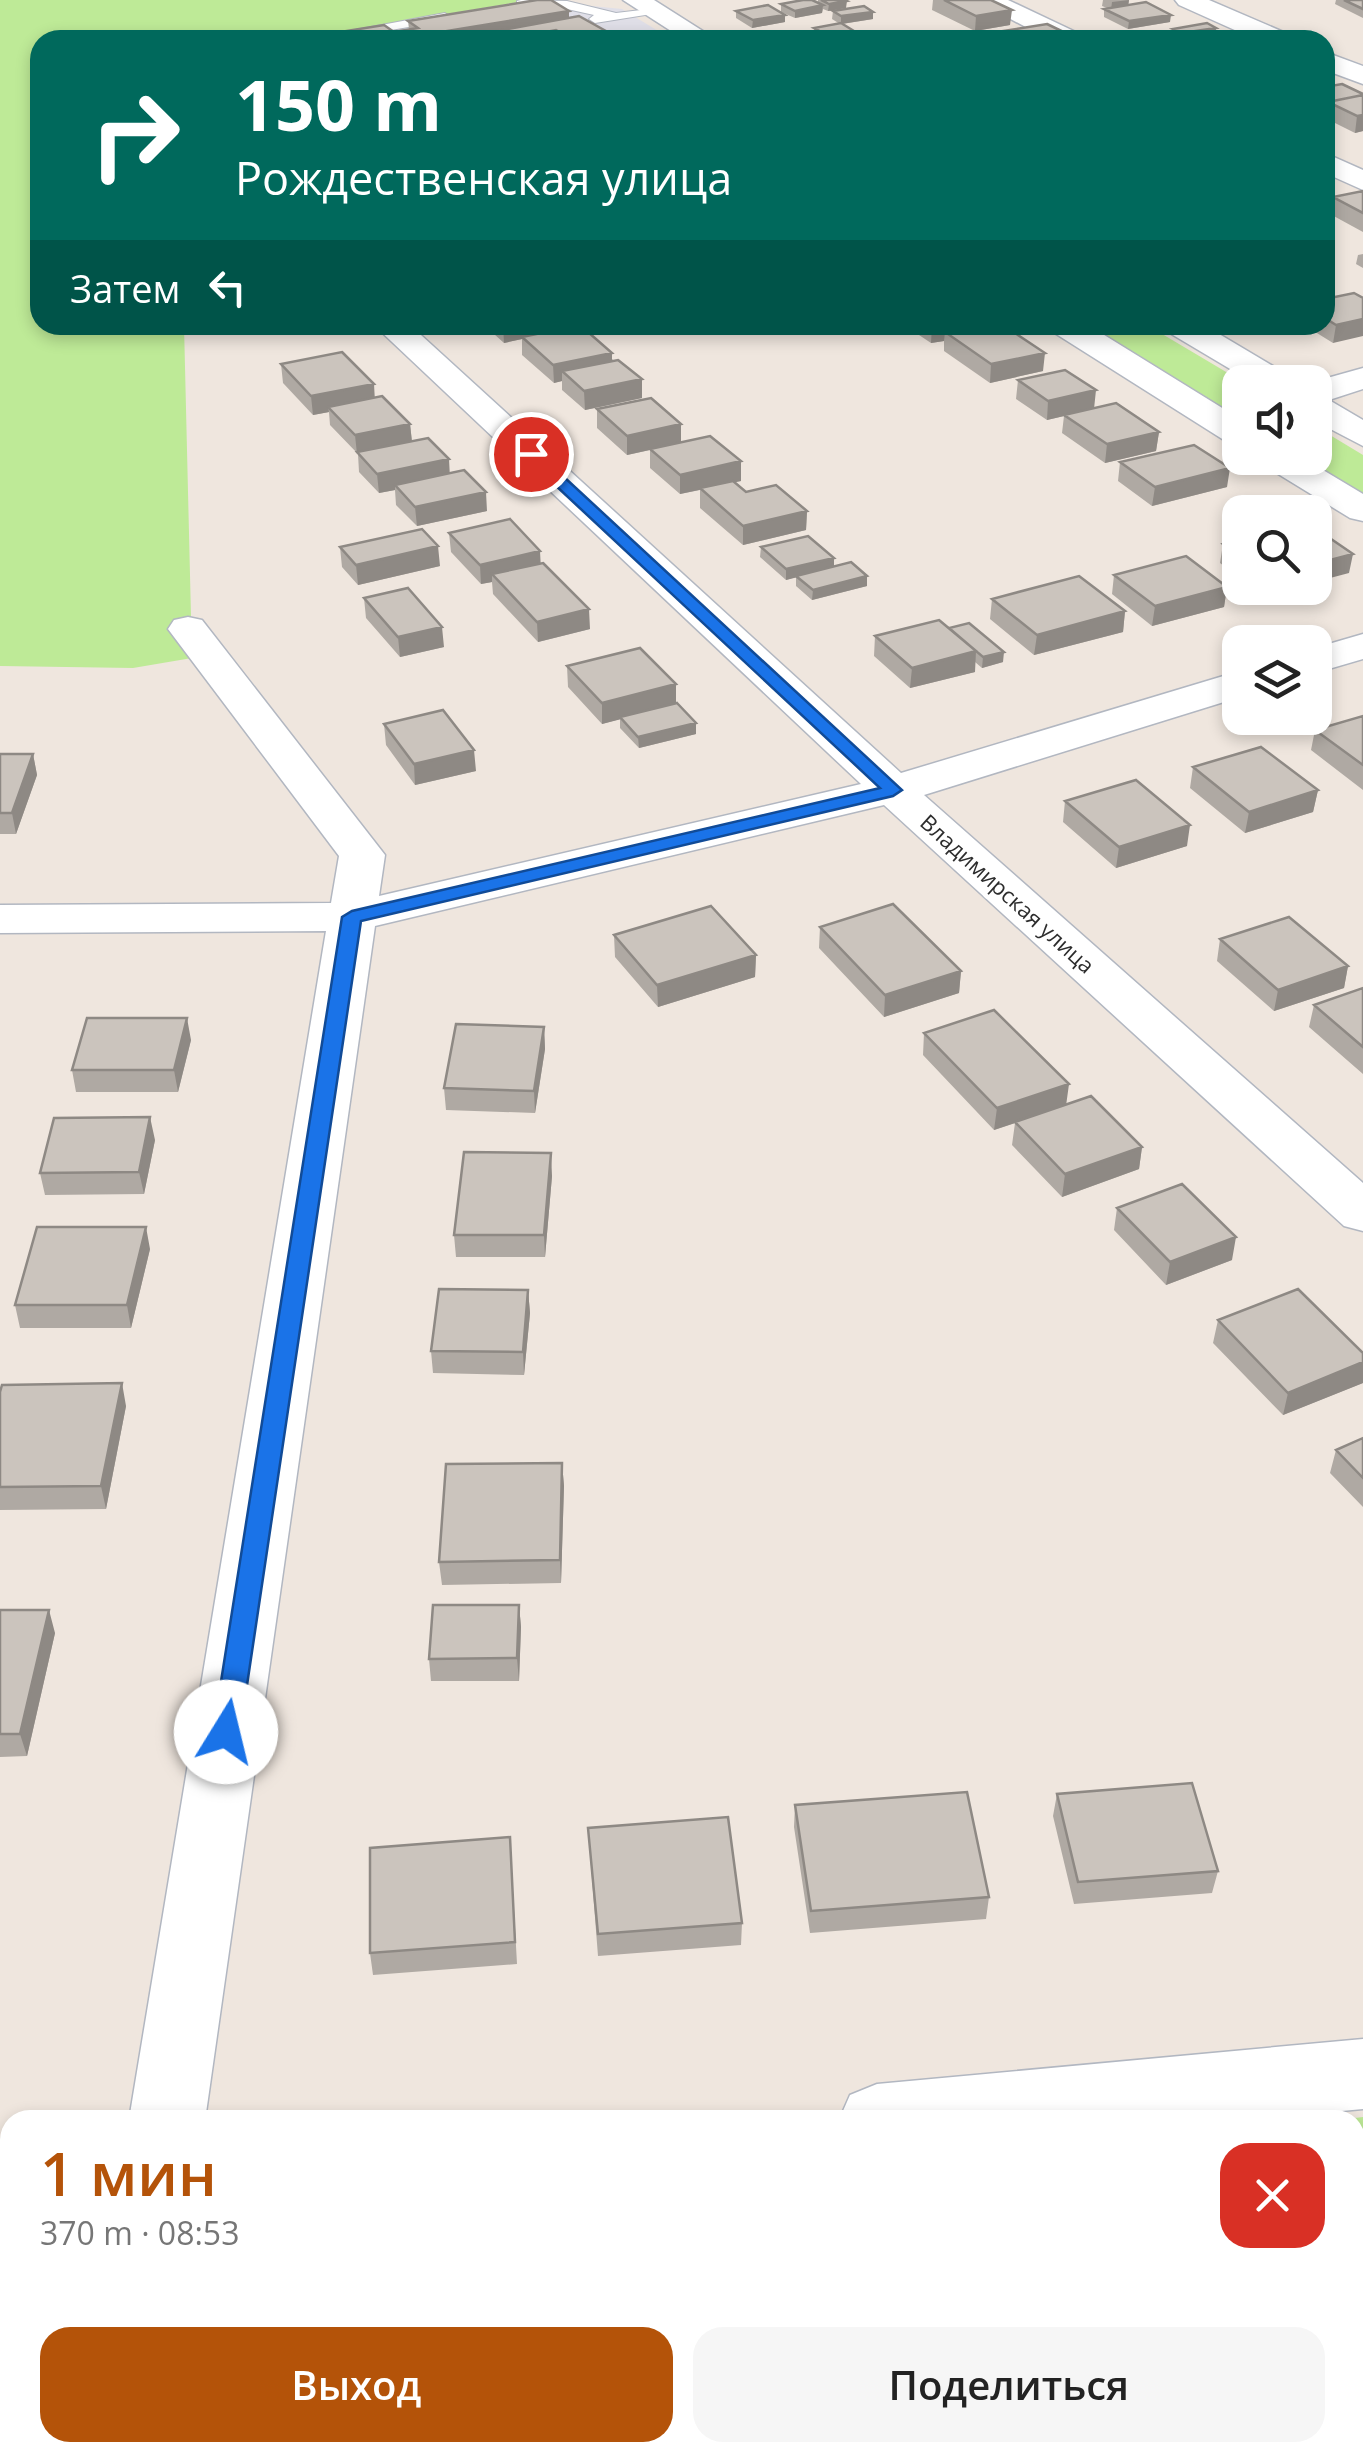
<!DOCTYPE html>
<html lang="ru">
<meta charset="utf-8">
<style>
body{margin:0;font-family:"Open Sans",sans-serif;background:#f6f6f6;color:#222;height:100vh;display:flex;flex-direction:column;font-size:38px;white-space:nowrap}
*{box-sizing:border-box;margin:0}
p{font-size:32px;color:#767676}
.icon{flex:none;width:55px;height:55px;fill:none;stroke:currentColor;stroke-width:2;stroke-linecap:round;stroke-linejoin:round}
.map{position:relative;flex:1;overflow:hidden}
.panel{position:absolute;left:0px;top:2110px;width:1365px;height:352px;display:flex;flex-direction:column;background:#fff;border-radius:30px 30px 0 0;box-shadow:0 5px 15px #0003}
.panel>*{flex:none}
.top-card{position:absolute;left:30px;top:30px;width:1305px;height:305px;border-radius:30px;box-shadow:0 5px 15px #0003;background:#00695c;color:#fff;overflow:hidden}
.controls{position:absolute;left:1222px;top:365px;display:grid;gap:20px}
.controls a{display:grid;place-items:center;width:110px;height:110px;border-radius:20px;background:#fff;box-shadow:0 5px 15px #0003;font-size:50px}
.pin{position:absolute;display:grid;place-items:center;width:85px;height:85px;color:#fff;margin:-42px;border:5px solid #fff;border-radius:50%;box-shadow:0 2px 10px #0007}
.me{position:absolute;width:110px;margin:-55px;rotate:9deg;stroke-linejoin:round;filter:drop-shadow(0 0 8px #0008)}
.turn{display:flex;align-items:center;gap:35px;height:210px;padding:0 40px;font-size:45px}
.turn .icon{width:130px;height:130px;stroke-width:2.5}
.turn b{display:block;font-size:70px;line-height:85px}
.then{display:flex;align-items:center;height:95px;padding:0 40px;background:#0003;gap:20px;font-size:38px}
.round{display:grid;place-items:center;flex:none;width:105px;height:105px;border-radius:30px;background:#f6f6f6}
.overview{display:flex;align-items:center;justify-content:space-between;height:170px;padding:0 40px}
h1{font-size:60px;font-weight:600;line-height:75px;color:#b45309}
.primary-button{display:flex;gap:20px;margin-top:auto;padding:20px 40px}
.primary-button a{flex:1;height:115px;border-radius:30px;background:#b45309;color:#fff;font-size:40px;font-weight:600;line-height:115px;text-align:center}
.primary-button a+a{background:#f6f6f6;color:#222}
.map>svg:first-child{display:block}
.industrial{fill:#e0dfe8}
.green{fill:#beea97}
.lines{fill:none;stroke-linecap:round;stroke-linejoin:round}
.service-casing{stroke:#b2b7c1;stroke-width:2}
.minor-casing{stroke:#b2b7c1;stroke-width:3}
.service{fill:#fff;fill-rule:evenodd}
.minor{fill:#fff;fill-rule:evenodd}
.wall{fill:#afa9a3}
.shaded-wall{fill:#8e8984}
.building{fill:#cbc4bd;stroke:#8e8984;stroke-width:2.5}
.route{fill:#1a73e8;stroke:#114b97;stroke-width:2.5}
.labels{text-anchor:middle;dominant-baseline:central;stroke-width:9;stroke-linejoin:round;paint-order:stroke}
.far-street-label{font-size:22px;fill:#2d2d2d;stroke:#fff}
</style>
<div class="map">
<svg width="1363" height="2461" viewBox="0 0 1363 2461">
<rect width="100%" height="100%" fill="#efe6de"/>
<path class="industrial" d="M531 0 622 9 673 40H291Z"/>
<path class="green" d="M0 0H531L291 40H40V325H184L192 658 133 668 0 666Z
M1081 325H1147L1243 382 1240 423Z
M1315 426 1363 455V502L1294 458H1315Z
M1363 2117V2461H176L177 2452H1355V2120H1339Z
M0 2254 10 2258V2452L57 2453 55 2461H0Z"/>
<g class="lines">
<defs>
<path id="service" d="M521 0 567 1 616 13 658 8 664 12 595 23 589 19 594 15 567 9 517 7V1Z
M445 13 451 17 450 20 332 40H302Z"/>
<path id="minor" d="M623 0H654L717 40H685Z
M975 0H1008L1080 34 1084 40H1050Z
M1175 0H1209L1288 34 1292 40H1257L1179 5Z
M1325 52 1363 66V84L1325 70Z
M1325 153 1363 170V190L1325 173Z
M374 325H410L901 773 1240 671V697L924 795 1363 1183V1231L1344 1226 884 805 375 926 205 2120H129L326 931 0 933V905L331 903 339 856 168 629 174 620 188 617 202 620 385 855 379 896 861 784Z
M1048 325H1088L1240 419V445L1227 442 1053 332Z
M1163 325H1204L1288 375 1293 382H1252L1168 332Z
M1363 368V389L1329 400 1363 420V446L1315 421 1313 382Z
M1260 458H1303L1363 494V521L1350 518 1265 466Z
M1363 634V659L1315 673V648Z
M1363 2039V2109L1245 2120H839L850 2095 877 2084Z
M10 2164V2240L0 2241V2165Z
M74 2452H158L157 2461H73Z"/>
</defs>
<use href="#service" class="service-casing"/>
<use href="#minor" class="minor-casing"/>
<use href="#service" class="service"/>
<use href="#minor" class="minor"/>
</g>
<path class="wall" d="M818 0H845L846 8 828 11 823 9 822 13 795 18 781 12V4L818 3Z
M933 0H991L1010 25 975 31 932 10Z
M1103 0H1129L1128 5 1170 22 1128 29 1104 17V9L1107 8 1102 6Z
M1336 0H1363V18L1335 4Z
M736 11 785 15V22L752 28 736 18Z
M833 11 873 12V19L842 24 867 40H816V37L814 35V28L840 24 832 19Z
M569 18 622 40H560L557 38 547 40H447L528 25 440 40H290L409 29 408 21Z
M1216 28 1215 36 1189 40H1179L1172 37 1173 29Z
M1004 31 1071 40H1003Z
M1325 87 1363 94V131L1355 133 1325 118 1327 107 1325 106Z
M1363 191V232L1330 214 1333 197Z
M1363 254V268L1356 264 1358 255Z
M1354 293 1333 343 1304 325H1325V299Z
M484 325H565V328L642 379V398L585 410 562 390V381L554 383 522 355V339L504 343Z
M904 325H1003L1043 371 990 383 944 351V341L931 343Z
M281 364 375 397 410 424 412 441 450 473 487 511 417 526 396 505 395 490 379 493 359 472 358 454 330 425 329 412 313 415 283 383Z
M1018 380 1159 432 1156 451 1105 463 1062 433 1064 416 1047 420 1016 399Z
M597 409 681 442 741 481 734 482 746 492 807 511 806 530 743 545 700 508V490L680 494 650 468V450L627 455 597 428Z
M1120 462 1227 487 1152 506 1118 481Z
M449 533 541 563 590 629 538 642 493 594 492 582 481 584 451 552Z
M1240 539V578L1220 563 1223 544Z
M340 547 440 566 358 585 342 567Z
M761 547 834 566 867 586 812 600 796 586V577L786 580 760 557Z
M1114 575 1227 587 1224 607 1152 626 1112 594Z
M1254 588H1296L1265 596Z
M364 598 444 647 400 657 366 618Z
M992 599 1125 611 1123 632 1034 655 990 619Z
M949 628 1003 662 982 668 975 662V672L910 688 874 656 875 636Z
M567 666 676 684V704L696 734 639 748 620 728V719L602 724 568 687Z
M1363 716V790L1311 750 1315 730Z
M384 724 476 771 415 785 386 745Z
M0 754H33L37 775 16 834H0Z
M1193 767 1318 790 1313 812 1245 833 1190 788Z
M1065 801 1187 846 1116 868 1063 822Z
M820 927 961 971 959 993 884 1017 819 948Z
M614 935 756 955 755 977 658 1007 615 957Z
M1220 939 1348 966 1344 988 1274 1011 1217 961Z
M1363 988V1074L1309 1027 1314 1005Z
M544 1027 545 1049 535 1113 446 1110 444 1088Z
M924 1033 1066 1105 1142 1147 1139 1169 1062 1197 1012 1145 1015 1123 994 1130 923 1055Z
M191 1040 178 1092H76L72 1070Z
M155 1140 144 1194 45 1195 40 1173Z
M552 1176 545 1257H456L454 1235Z
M1117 1208 1232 1260 1166 1285 1114 1230Z
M150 1249 131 1328H20L15 1305Z
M528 1290 530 1313 524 1375 433 1373 431 1351Z
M1218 1320 1363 1353V1383L1283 1415 1213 1343Z
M0 1392 126 1406 106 1509 0 1510Z
M1363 1438V1507L1330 1473 1336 1450Z
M562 1463 564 1486 561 1583 442 1585 439 1562Z
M519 1605 521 1627 519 1681H431L429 1659Z
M0 1610 55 1633 27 1756 0 1757Z
M1057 1794 1218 1871 1212 1893 1074 1904 1053 1816Z
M795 1805 989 1897 986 1919 810 1933 794 1827Z
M588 1828 742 1923 741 1945 598 1956Z
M510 1837 517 1964 373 1975 370 1953Z"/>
<path class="shaded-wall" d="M1129 0 1128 7 1111 10 1112 2Z
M847 1 846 8 828 11 829 4Z
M823 5 822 13 795 18V11Z
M1012 10 1010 25 975 31 976 16Z
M569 11V18L440 40H392Z
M873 12V19L841 24V16Z
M785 15V22L752 28 753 20Z
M1171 15 1170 22 1128 29 1129 21Z
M1216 28 1215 36 1182 40V33Z
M556 30 557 38 547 40H504Z
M1363 115V131L1355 133 1357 116Z
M1363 319V336L1333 343 1336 325Z
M503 325H565L566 330 522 337V339L504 343Z
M932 325H981L945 332 944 341 931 343Z
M612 353V371H562V381L554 383 553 365Z
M1045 353 1043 371 990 383 991 364Z
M642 379V398L585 410 584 391Z
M374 384 375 402 328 407 329 412 313 415 311 396Z
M1096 390 1094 409 1047 420 1048 401Z
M410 424 412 443 357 454 355 435Z
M681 424V443L627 455V436Z
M1159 432 1156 451 1105 463 1107 444Z
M449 459 450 478 395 485V490L379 493 377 474Z
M741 461V481L680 494V475Z
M1230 468 1227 487 1152 506 1155 487Z
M486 492 487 511 417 526 415 507Z
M807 511 806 530 743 545V526Z
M438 546 440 566 358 585 356 565Z
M540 551 541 570 492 574V582L481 584 480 565Z
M1353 554 1349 573 1315 582V564Z
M834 558V568L786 580V569Z
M867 576V586L812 600 813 590Z
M1227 587 1224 607 1152 626 1155 606Z
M1267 588H1296L1265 596Z
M589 609 590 629 538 642 537 622Z
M1125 611 1123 632 1034 655 1037 635Z
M442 627 444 647 400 657 398 637Z
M976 651 975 672 910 688 912 668Z
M1004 652 1003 662 982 668 983 657Z
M676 684V705L602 724V703Z
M696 723V734L639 748 638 737Z
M474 750 476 771 415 785 414 764Z
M33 754 37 775 16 834 12 813Z
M1318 790 1313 812 1245 833 1249 812Z
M1190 825 1187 846 1116 868 1119 847Z
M756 955 755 977 658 1007 657 985Z
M1348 966 1344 988 1274 1011 1278 990Z
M961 971 959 993 884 1017 885 995Z
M187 1018 191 1040 178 1092 174 1070Z
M544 1027 545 1049 535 1113 534 1091Z
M1069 1084 1066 1106 994 1130 997 1108Z
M150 1117 155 1140 144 1194 139 1172Z
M1142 1147 1139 1169 1062 1197 1065 1174Z
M551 1153 552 1176 545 1257 544 1235Z
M146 1227 150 1249 131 1328 127 1305Z
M1236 1237 1232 1260 1166 1285 1170 1262Z
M528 1290 530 1313 524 1375 523 1352Z
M1363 1362V1383L1283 1415 1288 1393Z
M122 1383 126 1406 106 1509 101 1486Z
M562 1463 564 1486 561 1583 560 1560Z
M519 1605 521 1627 519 1681 517 1658Z
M49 1610 55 1633 27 1756 20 1734Z"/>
<path class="building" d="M537 0H551L569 11 392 40H290L384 25 394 32 418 28 408 21Z
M803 0H812L823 5 795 11 781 4Z
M821 0H845L847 1 829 4Z
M944 0H991L1012 10 976 16Z
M1344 0H1363V9Z
M1146 2 1171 15 1129 21 1104 9Z
M768 5 785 15 753 20 736 11Z
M864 6 873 12 841 16 833 11Z
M579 16 622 40H573L556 30 504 40H447Z
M841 23 867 39 824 40 816 35 825 34 814 28Z
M1207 23 1216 28 1182 33 1173 29Z
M1047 24 1072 36 1050 40H1021L1004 31Z
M1342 84 1363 94V95L1333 101 1325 97V87Z
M1363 95V115L1357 116 1328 102Z
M1363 191V213L1333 197Z
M1354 293 1363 298V319L1336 325 1325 318V299Z
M580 325 612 353 553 365 522 337Z
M980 325H1003L1045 353 991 364 945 332Z
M342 352 374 384 311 396 281 364Z
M618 360 642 379 584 391 562 371Z
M1065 370 1096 390 1048 401 1018 380Z
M382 396 410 424 355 435 328 407Z
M651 398 681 424 627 436 597 409Z
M1116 403 1159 432 1107 444 1064 415Z
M710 436 741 461 680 475 650 449Z
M428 438 449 459 377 474 357 452Z
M1194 445 1230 468 1155 487 1120 462Z
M464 470 486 492 415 507 395 485Z
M733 481 746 492 776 485 807 511 743 526 700 488Z
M510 519 540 551 480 565 449 533Z
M1315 528 1353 554 1315 564Z
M422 529 438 546 356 565 340 547Z
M808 536 834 558 786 569 761 547Z
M1240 539V556L1223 544Z
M1186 556 1227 587 1155 606 1114 575Z
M851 562 867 576 813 590 796 576Z
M543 563 589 609 537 622 492 574Z
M1079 576 1125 611 1037 635 992 599Z
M408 588 442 627 398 637 364 598Z
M939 620 976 651 912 668 875 636Z
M969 623 1004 652 983 657 949 628Z
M640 648 676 684 602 703 567 666Z
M677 703 696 723 638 737 620 717Z
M443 710 474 750 414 764 384 724Z
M1363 716V765L1315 730Z
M1261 747 1318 790 1249 812 1193 767Z
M0 754H33L12 813H0Z
M1136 780 1190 825 1119 847 1065 801Z
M893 904 961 971 885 995 820 927Z
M711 906 756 955 657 985 614 935Z
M1289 917 1348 966 1278 990 1220 939Z
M1363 988V1047L1314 1005Z
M994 1010 1069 1084 997 1108 924 1033Z
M87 1018H187L174 1070H72Z
M456 1024 544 1027 534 1091 444 1088Z
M1091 1096 1142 1147 1065 1174 1015 1122Z
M150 1117 139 1172 40 1173 54 1118Z
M464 1152 551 1153 544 1235H454Z
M1182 1184 1236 1237 1170 1262 1117 1208Z
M37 1227H146L127 1305H15Z
M439 1289 528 1290 523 1352 431 1351Z
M1298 1289 1363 1353V1362L1288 1393 1218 1320Z
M122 1383 101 1486 0 1487V1392L2 1385Z
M1363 1438V1478L1336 1450Z
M562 1463 560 1560 439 1562 446 1464Z
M433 1605H519L517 1658 429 1659Z
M0 1610H49L20 1734H0Z
M1192 1783 1218 1871 1078 1882 1057 1794Z
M967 1792 989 1897 811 1911 795 1805Z
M728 1817 742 1923 598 1934 588 1828Z
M510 1837 515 1942 370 1953V1848Z"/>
<path class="route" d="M525 451H536L902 790 893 796 361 921 240 1732 236 1740 226 1743 217 1740 213 1732 342 917 352 911 880 788 525 457Z"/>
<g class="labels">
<g class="far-street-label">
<text transform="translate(1008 893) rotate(42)">Владимирская улица</text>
</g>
</g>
</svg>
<div class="controls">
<a><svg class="icon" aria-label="sound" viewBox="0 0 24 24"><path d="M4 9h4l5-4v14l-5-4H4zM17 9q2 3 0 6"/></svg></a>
<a><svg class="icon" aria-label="search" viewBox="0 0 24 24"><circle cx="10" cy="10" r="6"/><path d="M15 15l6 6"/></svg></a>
<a><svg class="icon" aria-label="layers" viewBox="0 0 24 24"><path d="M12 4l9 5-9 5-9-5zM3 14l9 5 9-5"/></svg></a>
</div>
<div class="pin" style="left:531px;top:454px;background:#d93025"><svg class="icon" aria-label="arrive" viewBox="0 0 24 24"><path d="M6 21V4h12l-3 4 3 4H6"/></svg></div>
<svg class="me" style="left:226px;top:1732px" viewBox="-20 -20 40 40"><circle r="19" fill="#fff"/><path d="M0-13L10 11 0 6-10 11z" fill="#1a73e8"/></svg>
<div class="top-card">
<div class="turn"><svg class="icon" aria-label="right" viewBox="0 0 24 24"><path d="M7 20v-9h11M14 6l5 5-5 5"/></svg><div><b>150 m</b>Рождественская улица</div></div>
<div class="then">Затем<svg class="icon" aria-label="left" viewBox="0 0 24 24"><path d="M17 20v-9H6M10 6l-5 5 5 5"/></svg></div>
</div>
<section class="panel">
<div class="overview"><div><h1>1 мин</h1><p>370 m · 08:53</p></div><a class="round" style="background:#d93025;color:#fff"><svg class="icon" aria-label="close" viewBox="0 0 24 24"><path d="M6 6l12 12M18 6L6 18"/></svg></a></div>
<div class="primary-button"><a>Выход</a><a>Поделиться</a></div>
</section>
</div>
